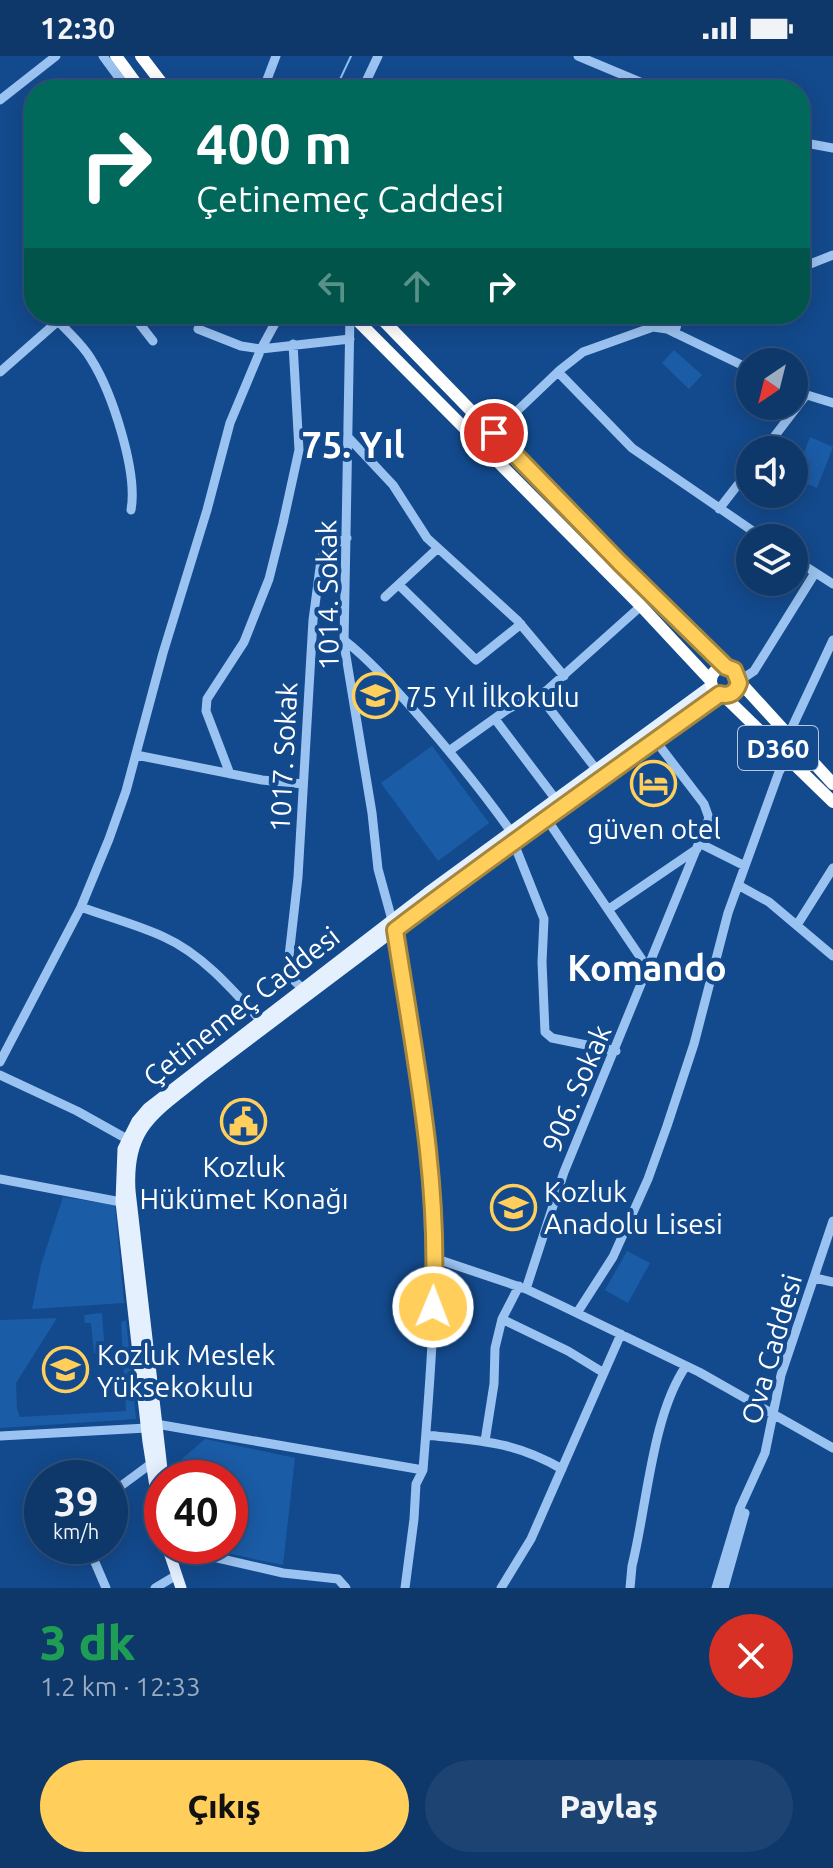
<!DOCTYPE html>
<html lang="tr">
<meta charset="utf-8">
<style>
body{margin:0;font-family:Ubuntu,sans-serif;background:#1c4372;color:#f1f3f6;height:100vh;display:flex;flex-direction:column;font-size:30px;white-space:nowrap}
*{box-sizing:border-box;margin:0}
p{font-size:26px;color:#9bacc1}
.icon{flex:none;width:44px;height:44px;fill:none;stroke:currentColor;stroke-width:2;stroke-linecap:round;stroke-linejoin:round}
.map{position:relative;height:1532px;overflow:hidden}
.drawer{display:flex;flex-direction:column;background:#0e386a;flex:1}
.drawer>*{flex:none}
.banner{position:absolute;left:24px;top:24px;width:786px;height:244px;border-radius:32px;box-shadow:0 4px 20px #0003,0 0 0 2px #2e527e;background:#00695c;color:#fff;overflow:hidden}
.needle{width:52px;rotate:215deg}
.controls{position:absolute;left:736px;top:292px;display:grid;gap:16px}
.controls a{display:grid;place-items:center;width:72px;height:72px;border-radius:50%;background:#0e386a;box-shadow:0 4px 20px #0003,0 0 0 2px #2e527e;font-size:40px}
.speed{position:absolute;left:24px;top:1404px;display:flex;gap:16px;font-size:40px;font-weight:700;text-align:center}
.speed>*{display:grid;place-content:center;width:104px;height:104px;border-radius:50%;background:#0e386a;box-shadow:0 4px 20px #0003,0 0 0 2px #2e527e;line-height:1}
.speed small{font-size:20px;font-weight:400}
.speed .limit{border:12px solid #d22;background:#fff;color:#111}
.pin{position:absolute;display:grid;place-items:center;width:68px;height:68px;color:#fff;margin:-34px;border:4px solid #fff;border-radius:50%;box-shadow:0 2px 8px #0007}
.me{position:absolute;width:88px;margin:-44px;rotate:1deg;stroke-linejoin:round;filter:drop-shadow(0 0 6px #0008)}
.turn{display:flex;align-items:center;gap:28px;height:168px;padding:0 40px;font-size:36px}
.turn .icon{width:104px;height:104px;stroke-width:2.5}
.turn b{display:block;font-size:56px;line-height:68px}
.lanes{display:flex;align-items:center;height:76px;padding:0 40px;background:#0003;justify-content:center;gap:40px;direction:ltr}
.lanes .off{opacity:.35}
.round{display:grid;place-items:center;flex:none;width:84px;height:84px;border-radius:42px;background:#1c4372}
.summary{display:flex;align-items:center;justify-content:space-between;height:136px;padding:0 40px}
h1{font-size:48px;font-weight:800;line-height:60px;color:#1e9e55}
.primary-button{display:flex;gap:16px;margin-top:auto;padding:16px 40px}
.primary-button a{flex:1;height:92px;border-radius:48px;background:#ffce5b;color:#111;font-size:32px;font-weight:800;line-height:92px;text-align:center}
.primary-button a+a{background:#1c4372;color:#f1f3f6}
.status{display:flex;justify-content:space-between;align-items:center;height:56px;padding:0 40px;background:#0e386a;direction:ltr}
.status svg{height:22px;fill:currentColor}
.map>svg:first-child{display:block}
.green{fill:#1b5ca7}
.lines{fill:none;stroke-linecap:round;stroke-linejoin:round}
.stream{stroke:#8dbef4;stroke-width:2}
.minor{stroke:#9bc3f1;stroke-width:9}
.major{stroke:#e5f0ff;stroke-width:11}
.highway{stroke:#fff;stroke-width:12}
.route-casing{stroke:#a6863b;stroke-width:20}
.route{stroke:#ffce5b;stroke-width:14}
.labels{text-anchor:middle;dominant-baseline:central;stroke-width:8;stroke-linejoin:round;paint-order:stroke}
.shield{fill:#134a8d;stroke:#b8c9dd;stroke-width:2}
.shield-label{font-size:26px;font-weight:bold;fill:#fff}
.street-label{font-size:28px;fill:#fff;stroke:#134a8d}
.poi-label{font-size:28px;fill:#fff;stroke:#134a8d;text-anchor:start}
.district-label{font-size:36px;font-weight:bold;fill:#fff;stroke:#134a8d}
</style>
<div class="status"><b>12:30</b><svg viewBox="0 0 49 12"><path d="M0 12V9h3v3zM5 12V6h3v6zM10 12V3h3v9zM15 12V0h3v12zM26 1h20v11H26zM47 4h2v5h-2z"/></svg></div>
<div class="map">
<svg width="833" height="1532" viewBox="0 0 833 1532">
<rect width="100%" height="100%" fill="#134a8d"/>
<path class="green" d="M674 294 702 319 689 333 662 307Z
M810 381 833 391 817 432 794 422Z
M432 690 489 767 438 805 381 727Z
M63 1141 115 1149 124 1247 32 1253 41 1209Z
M627 1195 650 1207 628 1247 605 1234Z
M102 1257 105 1297H94L91 1267H85L84 1259Z
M57 1262 16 1327 17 1353 20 1361 126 1355 121 1266 126 1264 136 1363 0 1372V1264Z
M205 1383 295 1402 283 1509 193 1490H230V1422H183L182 1403Z"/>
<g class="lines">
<path class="stream" d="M335 34 351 0"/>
<path class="minor" d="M103 0 128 34
M578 0 659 34
M263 34 276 0
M362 34 378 0
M0 44 56 0
M800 86 833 92
M800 212 833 199
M132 258 153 285
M350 258 344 588 372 757 378 813 392 864
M58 265C69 277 83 289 91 303 112 336 138 416 131 454
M198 273 241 290 261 293 350 283
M675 277 679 258
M0 316 66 258
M558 316 632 392 763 482
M794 335 833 347
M494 377 560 314 583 296 653 271 667 273 750 313
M348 381 393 429 427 482 517 564 564 620
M764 394 806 339
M719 453 750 413
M794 503 833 528
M400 530 476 604 521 568
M385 541 438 492
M344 584C372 606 395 633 419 660 452 698 483 736 512 777
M739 625 754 615 815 517
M539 639 596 713
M495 663 557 745
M788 680 833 584
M449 695 508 653 546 635 641 550
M136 699 262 724 303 728
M230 718 206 655 207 643 244 586 269 523 283 467 299 394 293 288
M546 762 649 914
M513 785 544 863 542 906 545 976 552 982 616 995
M699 787 745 810
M738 829 769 846 833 900
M81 851C108 861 138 869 164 881 202 898 233 934 260 964
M609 853 697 793
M797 869 833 812
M395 874C409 964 426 1055 432 1146 438 1235 430 1325 423 1414L416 1428 414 1463 405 1532
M302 932 288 919V909L298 821 313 564 321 504 325 493 347 482
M0 1006 81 851 109 783 126 735 163 597 207 454 230 367 261 293 280 258
M0 1019 77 1055 127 1083
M0 1123 121 1146
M434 1202 526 1233 560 1249 699 1316 833 1392
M815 1222 833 1226
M526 1233 564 1116 709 762 704 748 655 684
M577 1257 613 1201 648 1123 667 1070 694 988 728 857 779 716 788 701
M502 1263 568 1295 604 1317
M156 1368 423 1414
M426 1379C481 1385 513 1385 562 1413
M0 1380 147 1372
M485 1385 494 1328 495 1292 502 1263 519 1230
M110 1438 152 1407
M88 1490 106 1532
M183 1490 187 1495 283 1517 338 1523 346 1532
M155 1532 175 1520
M501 1532 531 1483 621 1278
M630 1532 632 1510C647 1450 652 1359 686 1310
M716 1532 740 1452 765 1397 781 1319 833 1165
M724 1532 745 1457"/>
<path class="major" d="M552 757 720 638
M163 1422 130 1135C126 1069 156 1057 202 1019L506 790
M162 1475 148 1386 121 1146 123 1093 137 1065 148 1052 427 837 712 629
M167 1490 181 1532"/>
<path class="highway" d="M116 0 141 34
M141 0 167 34
M351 258 641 550 711 625
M377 258 580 467 726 611
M711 625a14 14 0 1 1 28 0a14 14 0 1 1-28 0Z
M739 625 833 728
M723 639 833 746"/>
</g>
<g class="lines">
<defs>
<path id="route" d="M433 1251C441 1125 414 998 395 874 502 793 611 716 720 638 730 641 736 636 739 627L734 614 726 611 620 507 494 377"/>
</defs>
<use href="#route" class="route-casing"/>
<use href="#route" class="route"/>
</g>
<defs>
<symbol id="school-ring" viewBox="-11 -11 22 22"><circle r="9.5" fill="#134a8d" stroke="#ffce5b" stroke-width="1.5"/><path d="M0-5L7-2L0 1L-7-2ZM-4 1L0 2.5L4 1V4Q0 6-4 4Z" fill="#ffce5b"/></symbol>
<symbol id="hotel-ring" viewBox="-11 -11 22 22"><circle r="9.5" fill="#134a8d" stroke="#ffce5b" stroke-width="1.5"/><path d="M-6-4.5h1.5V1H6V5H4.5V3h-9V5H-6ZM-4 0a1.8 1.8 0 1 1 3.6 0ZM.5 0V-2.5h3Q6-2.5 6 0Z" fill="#ffce5b"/></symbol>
<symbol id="civic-ring" viewBox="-11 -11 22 22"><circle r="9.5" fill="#134a8d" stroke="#ffce5b" stroke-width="1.5"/><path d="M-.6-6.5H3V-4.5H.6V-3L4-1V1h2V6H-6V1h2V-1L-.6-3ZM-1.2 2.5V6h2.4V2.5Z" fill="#ffce5b"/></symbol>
<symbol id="university-ring" viewBox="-11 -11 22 22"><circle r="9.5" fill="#134a8d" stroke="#ffce5b" stroke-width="1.5"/><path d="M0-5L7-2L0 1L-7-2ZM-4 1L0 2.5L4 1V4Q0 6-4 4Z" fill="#ffce5b"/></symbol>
</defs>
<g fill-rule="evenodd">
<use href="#school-ring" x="350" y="614" width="51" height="51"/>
<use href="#hotel-ring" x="628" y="702" width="51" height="51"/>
<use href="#civic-ring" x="218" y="1040" width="51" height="51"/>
<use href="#school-ring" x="488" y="1126" width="51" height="51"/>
<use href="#university-ring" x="40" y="1288" width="51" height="51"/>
</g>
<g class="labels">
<rect class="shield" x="738" y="670" width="80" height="44" rx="6"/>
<g class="shield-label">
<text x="778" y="692">D360</text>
</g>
<g class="street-label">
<text transform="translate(327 539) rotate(-91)">1014. Sokak</text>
<text transform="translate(283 701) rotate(-87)">1017. Sokak</text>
<text transform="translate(241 950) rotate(-38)">Çetinemeç Caddesi</text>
<text transform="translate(576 1032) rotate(-67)">906. Sokak</text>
<text transform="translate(771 1293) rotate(-74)">Ova Caddesi</text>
</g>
<g class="poi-label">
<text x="406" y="640">75 Yıl İlkokulu</text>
<text x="654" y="772" text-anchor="middle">güven otel</text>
<text x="244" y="1110" text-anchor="middle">Kozluk<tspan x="244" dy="32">Hükümet Konağı</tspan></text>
<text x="544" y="1135">Kozluk<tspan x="544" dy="32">Anadolu Lisesi</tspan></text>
<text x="97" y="1298">Kozluk Meslek<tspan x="97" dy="32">Yüksekokulu</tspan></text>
</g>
<g class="district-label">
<text x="353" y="388">75. Yıl</text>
<text x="647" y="911">Komando</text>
</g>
</g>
</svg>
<div class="controls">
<a><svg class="needle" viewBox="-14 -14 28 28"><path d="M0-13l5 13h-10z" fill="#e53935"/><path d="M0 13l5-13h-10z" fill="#9bacc1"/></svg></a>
<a><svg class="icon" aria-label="sound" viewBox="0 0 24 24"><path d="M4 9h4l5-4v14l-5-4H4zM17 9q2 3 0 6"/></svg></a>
<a><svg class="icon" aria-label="layers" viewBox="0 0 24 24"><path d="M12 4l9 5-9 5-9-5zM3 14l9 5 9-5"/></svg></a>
</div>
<div class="speed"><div>39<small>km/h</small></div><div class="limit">40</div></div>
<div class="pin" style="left:494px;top:377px;background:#d93025"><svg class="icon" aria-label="arrive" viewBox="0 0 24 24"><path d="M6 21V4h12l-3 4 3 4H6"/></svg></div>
<svg class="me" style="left:433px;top:1251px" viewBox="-20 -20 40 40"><circle r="17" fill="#ffce5b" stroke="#fff" stroke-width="3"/><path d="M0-11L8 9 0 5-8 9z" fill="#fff"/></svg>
<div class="banner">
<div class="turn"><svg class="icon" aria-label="right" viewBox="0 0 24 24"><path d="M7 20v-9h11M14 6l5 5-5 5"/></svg><div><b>400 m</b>Çetinemeç Caddesi</div></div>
<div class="lanes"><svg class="icon off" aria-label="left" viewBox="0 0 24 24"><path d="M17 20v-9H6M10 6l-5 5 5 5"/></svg><svg class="icon off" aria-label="ahead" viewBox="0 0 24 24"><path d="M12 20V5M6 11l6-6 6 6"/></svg><svg class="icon" aria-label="right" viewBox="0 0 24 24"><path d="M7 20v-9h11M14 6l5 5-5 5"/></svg></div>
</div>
</div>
<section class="drawer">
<div class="summary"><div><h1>3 dk</h1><p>1.2 km · 12:33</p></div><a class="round" style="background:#d93025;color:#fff"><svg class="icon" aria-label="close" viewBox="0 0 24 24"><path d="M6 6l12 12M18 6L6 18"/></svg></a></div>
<div class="primary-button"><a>Çıkış</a><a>Paylaş</a></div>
</section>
